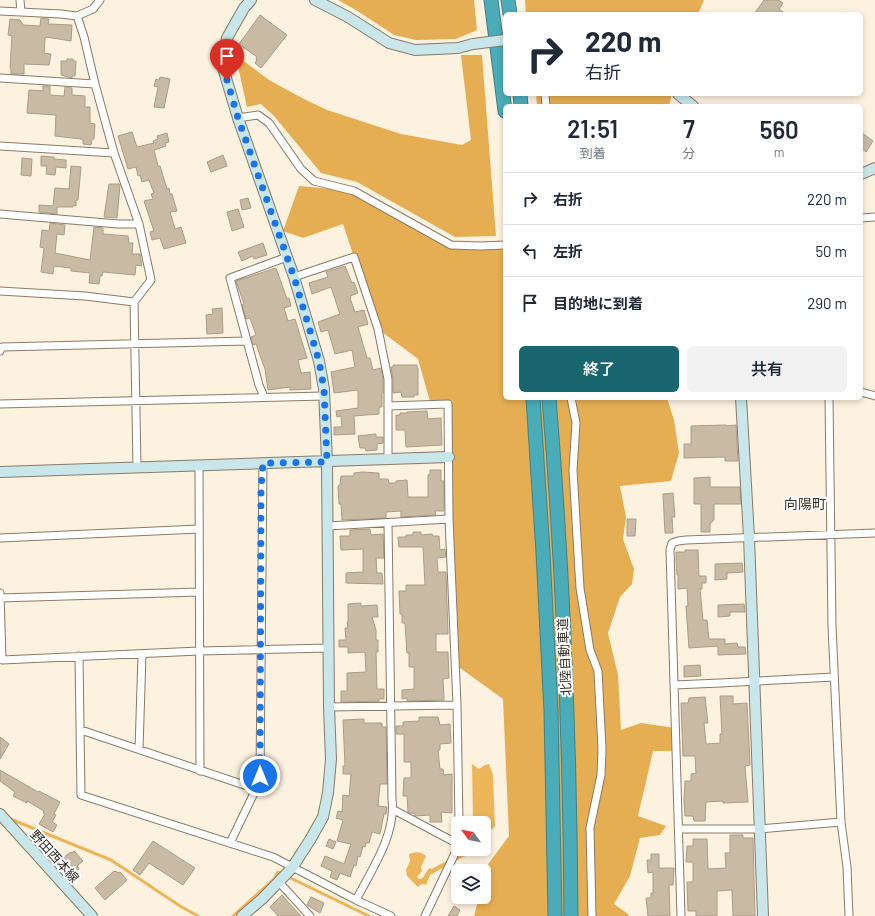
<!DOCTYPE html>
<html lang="ja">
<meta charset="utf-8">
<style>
body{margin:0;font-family:Barlow,"Noto Sans JP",sans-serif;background:#f2f2f3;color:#1f2937;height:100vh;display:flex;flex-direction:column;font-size:15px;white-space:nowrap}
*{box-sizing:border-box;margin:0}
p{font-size:13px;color:#747a83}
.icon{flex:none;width:22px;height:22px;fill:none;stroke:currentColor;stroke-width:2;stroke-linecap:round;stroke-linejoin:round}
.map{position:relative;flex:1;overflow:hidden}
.drawer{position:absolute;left:503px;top:104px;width:360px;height:296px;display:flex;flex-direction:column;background:#fff;border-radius:6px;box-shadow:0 2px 6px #0003}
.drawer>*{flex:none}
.top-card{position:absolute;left:503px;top:12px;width:360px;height:84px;border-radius:6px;box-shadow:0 2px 6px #0003;background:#fff;color:#1f2937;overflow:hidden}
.needle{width:26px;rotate:302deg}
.fabs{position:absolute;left:451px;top:816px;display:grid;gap:8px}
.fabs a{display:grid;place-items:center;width:40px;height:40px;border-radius:6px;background:#fff;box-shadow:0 2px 6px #0003;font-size:20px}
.pin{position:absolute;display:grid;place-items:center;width:34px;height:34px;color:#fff;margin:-41px -17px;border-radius:50% 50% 50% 0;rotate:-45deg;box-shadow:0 0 4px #0007}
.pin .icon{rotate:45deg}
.me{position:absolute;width:44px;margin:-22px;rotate:0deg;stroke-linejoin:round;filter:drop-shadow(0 0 3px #0008)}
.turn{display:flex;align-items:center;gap:14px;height:84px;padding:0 16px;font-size:18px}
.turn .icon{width:52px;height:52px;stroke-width:2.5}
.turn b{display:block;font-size:28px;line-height:34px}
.eta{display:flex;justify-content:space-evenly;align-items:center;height:68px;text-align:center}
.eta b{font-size:24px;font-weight:600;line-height:28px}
.action{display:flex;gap:8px;margin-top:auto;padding:8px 16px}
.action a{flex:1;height:46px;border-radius:6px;background:#19666f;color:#fff;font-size:16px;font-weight:600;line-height:46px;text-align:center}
.action a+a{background:#f2f2f3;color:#1f2937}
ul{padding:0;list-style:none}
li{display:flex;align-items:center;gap:12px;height:52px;padding:0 16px;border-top:1px solid #e0e1e3}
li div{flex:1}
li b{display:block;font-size:15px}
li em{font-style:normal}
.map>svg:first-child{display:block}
.forest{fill:#e6ae52}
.water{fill:#edb559}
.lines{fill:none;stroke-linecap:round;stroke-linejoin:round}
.stream{stroke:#edb559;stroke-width:3}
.building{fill:#c9baa4;stroke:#aa9c87}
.street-casing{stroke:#897b67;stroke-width:9}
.secondary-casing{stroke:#897b67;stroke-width:12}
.highway-casing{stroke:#428085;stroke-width:15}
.street{stroke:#fff;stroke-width:7}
.secondary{stroke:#c9e6ea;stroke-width:10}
.highway{stroke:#4aacb8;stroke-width:13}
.secondary-bridge-casing{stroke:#897b67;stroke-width:12;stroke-linecap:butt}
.secondary-bridge{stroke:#c9e6ea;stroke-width:10}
.route{stroke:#1a73e8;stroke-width:7;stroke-dasharray:0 12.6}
.labels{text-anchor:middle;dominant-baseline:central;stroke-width:4;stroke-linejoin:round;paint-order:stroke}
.street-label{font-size:13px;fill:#342e25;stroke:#fff}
.neighbourhood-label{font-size:14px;fill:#3e3220;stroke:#fff}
</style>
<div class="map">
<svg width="875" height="916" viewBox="0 0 875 916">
<rect width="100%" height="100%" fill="#fdf1df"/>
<path class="forest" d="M338 0H474L477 30 456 39 416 40 394 35 356 10Z
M525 0H704L698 14H526Z
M461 55H482L496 236 455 237 357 182 321 173 274 116 261 104 247 107 237 62 241 59 269 80 304 99 327 110 401 134 462 145 471 140Z
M536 94H672L669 106H537Z
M299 186 354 191 451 245 505 244V398H667L674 420 679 453 671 481 620 486 626 517 623 539 634 569 632 584 620 597 608 633 618 675 621 730 641 723 675 728 676 751H653L638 816 666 826 660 835 640 838 630 876 614 904 628 914 629 916H474L479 897H484V874L486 867 509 836 503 699 456 665 448 404 431 405 418 359 378 329 343 224 303 238 283 231Z"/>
<path class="water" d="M472 764 479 769 485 765 489 764 493 775 495 826 484 838V823H473Z
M468 849H475L467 855 430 875 426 885 422 884 418 887 407 876 406 870 410 861 409 854C415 852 420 851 426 856L421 867 422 871 417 877 419 879C425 879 425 871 430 868L432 869Z"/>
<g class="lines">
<path class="stream" d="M8 818 111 860 180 906 198 916
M233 916 274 879 278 872 369 916"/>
</g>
<path class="building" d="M764 0H778L783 3 779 9 786 14H754Z
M260 15 287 35 261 68 255 63 257 60 256 59 257 57 239 44Z
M41 18 49 19 48 24 72 25 71 41 46 37V38H45L44 53 51 54 49 65 24 64V74H11V69L10 68 12 36 8 35 10 19 20 20 23 25 40 26Z
M67 59H73V61H76L75 76H72V78L61 75V61H67Z
M160 77 170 79 164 108 154 107 158 87 154 86 156 79 159 80Z
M43 86H50V95L64 96 65 87 72 88V95L85 96V107H90V123L95 124 94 139H92L91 145 83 144V140L81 139 55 136 56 115 27 113 29 90 43 91Z
M132 132 137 147 154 143 153 141 158 139 157 136 167 133 169 142 165 143 166 146 154 150 158 166H160L167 189 169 188 170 194H172L177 211 170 212 175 229 181 227 186 243 164 249 160 238 152 240 150 232 154 231 144 201 153 199 151 194 154 193 149 180 142 182 140 175 138 176 136 167 128 169 118 136Z
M861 132 873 141 866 152 861 148Z
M223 155 227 166 211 172 207 162Z
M41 156 54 157V159L66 160V168L56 167 55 175 46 174 47 166H41Z
M22 158 32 159 31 176 21 175Z
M71 166 81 167 78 200H76V206L73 205V207H57V214L39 212V205L53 206 55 188 69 189Z
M109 184H120V186L117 218 104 217Z
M248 198 251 208 242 210 240 200Z
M238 209 244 227 232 231 227 212Z
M50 223 65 225 64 235 57 234 55 253 90 260 94 227 103 228V234L128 236 129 243H133L132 254H140L142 266 136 265 135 275 103 272 102 276H100L99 284 89 283 90 273 71 271V268L54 266 53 274 41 272 44 248 40 247 42 230 49 231Z
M263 243 267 255 254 259 253 256 242 261 238 252Z
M345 266 352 283 354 282 358 293 350 296 351 298H350L355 312 364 310 368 324 358 327 367 358H370L373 370 381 368 383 380V393H382V407H379V414L354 416 355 434 334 435V427H342L341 416 337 417 336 411 358 408V390L334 393 331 372 355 367 352 350 335 354 328 330 321 332 318 322 340 314 331 287 312 294 309 283 328 277 326 272Z
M276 268 287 299 289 298 291 306 284 308 288 321 295 319 307 358 298 360 301 373 310 372 311 389 290 390V387L268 390 265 369 256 344 253 345 251 337 256 335 250 318 246 319 242 305 244 304 236 281Z
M222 308 223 333 207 334 206 315 213 314 212 309Z
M393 365H417V368H418V395H414V397H402L401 392 393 393V379L391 367H393Z
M427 411 428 419 441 418 442 445 406 447 405 430H396V415H400V413H408L407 412Z
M726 425V426L736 425 738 461H725V457L684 458V444H691V426Z
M376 434V437H383V443L377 444V450L366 451 365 448H360L358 436Z
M430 470H441V481H444V511H435L436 515 401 517V511L386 512V518L342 520 341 504H339L338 486 340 485 341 476H354V473L362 472 379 473V479H388L389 483H396V481L407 480 408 497H428V475L430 474Z
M710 477V487H740L741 504H714V520L710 524V532H701V504H694V478Z
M673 493 675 517H672L673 533H665L663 494Z
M627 519H636L635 536H627Z
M370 529 371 535 383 534 384 558H376L377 573H382L383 584 346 583V573L363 572V549L341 550 340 536H350V530Z
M413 532H421V535L432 534 433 536H439L440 550 445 549 446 557 437 558 438 572H446L448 634H436V652H448L449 678 443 679 444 700 407 701V698L402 699V690L414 689V667H409V653H407L405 623H402V614H400L399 591H406V585H425L423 547H399L398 537H406V535H413Z
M685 550H698L699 576H706V583H702V589H700L703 620H707L709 639H725V644L737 643 738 647H745L746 654 718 655V646L689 648 686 606H688L687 588 678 589V575H677L676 559V552H685Z
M742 563 743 572 727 573V579L715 580V564Z
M361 603V606L377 605 378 617H372L376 630V640H378V652H376L377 689H384V699H379V701L341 702V691H347V673L366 672 365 652 348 653V647H339V640H346L345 628H348L347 622H348V604Z
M744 604 745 612H730V616L718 617V605Z
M700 665 701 676 684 677V666Z
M720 696H733V704L747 703 750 765 745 766 748 802 723 803V801L706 802 705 821H694L693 816H685L684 800 685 781H691V774L696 773 695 756H683L681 703H688L689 698 705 697 708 723H704L706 744 720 743V734H722Z
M419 717H438L440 725 450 724 451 743 440 744V750H438L440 769H443L444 775 452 774V813L441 812 442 822H430V815L415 816V814L408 812 407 796H403L404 778H411V762H404V734H396V726H403V722L419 721Z
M364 719V723H382V727H386L387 784H380L378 806 387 807 386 814H384L380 834 372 832 369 843H366L365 847 363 846 360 857 358 856 356 866 354 865 350 877 340 873 337 880 330 877 332 871 321 866 325 856 344 864 351 844 337 841 343 820 336 818 338 811 342 812 343 795 349 796 351 774H343V766H345L343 720Z
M0 737 9 744 0 759Z
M0 770 38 792 39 791 60 802 54 814 56 815 52 822 57 825 53 832 39 824 45 814 43 813 44 811 27 801V803L13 796 15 792 0 781Z
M730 835H743V838H753L755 916H733L732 890 717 891V916H696V911H688L687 882H693V862H686L687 846H693V839H707L708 869 726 868 725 853H730Z
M329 839 336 842 333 849 326 846Z
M153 841 195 868 183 885 149 863 140 875 133 870Z
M74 851 83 861 77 866 79 869 69 877 59 864 65 858 64 857 71 852 72 853Z
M651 854H659V868H674L673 885H669L670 916H648L646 898H651V893H653V872L648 873 647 860H651Z
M114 871 115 872 116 871 118 873 120 872 127 880 105 900 95 888Z
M282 895 287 901 301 916H278L270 907Z
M311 897 324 903 320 913 307 905Z
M454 906 460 910 457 916H448Z"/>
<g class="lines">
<defs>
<path id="street" d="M20 0 21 12
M0 11 61 14 77 16 93 9 100 0
M77 16 84 37 95 84 114 153 139 224 151 280 134 302 137 467
M0 78 95 84
M545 94 546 106
M238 118 258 115 269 123 301 169 314 181 354 191 451 245 480 246 505 245
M0 146 114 153
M0 214 118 224H139
M861 218 875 217
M294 277 354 257 378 329 388 379V459
M0 291 85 296 134 302
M0 351 2 347 247 341
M861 392 875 396
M264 397 259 385 230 278 287 257
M571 398 576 423 573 470 580 588 590 650 598 671 602 749 601 775 590 828 592 916
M829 398 832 626 841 822 847 867 849 916
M0 404 324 396
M388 406 448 404 449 519 457 705 459 823
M199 465 200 771
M328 526 449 519
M0 538 199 529
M0 593 2 660 199 651 329 648
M0 598 199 592
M79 656 81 795 273 857 356 900C372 869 396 835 392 799L388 523
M674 685 720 683 834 677
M329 707 457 705
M81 730 256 789
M139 749 142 655
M394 810 458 844
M679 829H760L841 822
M230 843 256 789 260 776 263 463
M278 881 310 916
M356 900 391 916
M425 916 458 847
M681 916 670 550 672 543 678 541 686 540 875 533"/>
<path id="secondary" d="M315 0 348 17 389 43 415 50 458 48 473 44
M678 94 693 106
M861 174 875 168
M741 398 749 537 763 916
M0 472 449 457
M0 814 92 916
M242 916 262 899 292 868 310 840 323 817 328 793 331 759 329 707 327 462 324 389 319 361 294 277 238 118 223 68 227 38 244 8 251 0"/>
<path id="highway" d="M491 0 505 111
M508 0 510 14
M520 94 521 106
M533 398 543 553 551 711 555 916
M549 398C563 570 570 743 571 916"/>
</defs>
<use href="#street" class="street-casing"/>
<use href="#secondary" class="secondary-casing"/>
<use href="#highway" class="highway-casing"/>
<use href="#street" class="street"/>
<use href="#secondary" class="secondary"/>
<use href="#highway" class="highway"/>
<defs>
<path id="secondary-bridge" d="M473 44 505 40"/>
</defs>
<use href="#secondary-bridge" class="secondary-bridge-casing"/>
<use href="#secondary-bridge" class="secondary-bridge"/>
</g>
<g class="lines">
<path class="route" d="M227 80 238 118 294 277 319 361 324 389 327 462 263 463 261 488 260 776"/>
</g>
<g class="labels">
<g class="street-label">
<text transform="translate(564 657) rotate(-93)">北陸自動車道</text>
<text transform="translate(55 856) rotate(48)">野田西本線</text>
</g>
<g class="neighbourhood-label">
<text x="805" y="503">向陽町</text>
</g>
</g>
</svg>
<div class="fabs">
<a><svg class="needle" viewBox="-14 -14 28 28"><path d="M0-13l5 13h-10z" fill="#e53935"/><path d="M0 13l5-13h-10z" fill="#747a83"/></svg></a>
<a><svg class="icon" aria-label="layers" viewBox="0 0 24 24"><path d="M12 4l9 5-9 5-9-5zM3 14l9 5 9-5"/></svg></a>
</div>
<div class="pin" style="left:227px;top:80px;background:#d93025"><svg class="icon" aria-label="arrive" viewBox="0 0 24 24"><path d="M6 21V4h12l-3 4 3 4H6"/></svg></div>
<svg class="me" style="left:260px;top:776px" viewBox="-20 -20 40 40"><circle r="17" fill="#1a73e8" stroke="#fff" stroke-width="3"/><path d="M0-11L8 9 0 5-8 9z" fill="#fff"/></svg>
<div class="top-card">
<div class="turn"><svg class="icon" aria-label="right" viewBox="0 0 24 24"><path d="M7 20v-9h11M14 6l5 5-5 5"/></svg><div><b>220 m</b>右折</div></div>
</div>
<section class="drawer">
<div class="eta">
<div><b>21:51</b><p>到着</p></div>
<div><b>7</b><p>分</p></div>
<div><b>560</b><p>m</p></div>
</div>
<ul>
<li><svg class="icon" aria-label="right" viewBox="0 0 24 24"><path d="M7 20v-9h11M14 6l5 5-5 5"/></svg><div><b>右折</b></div><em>220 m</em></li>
<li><svg class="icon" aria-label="left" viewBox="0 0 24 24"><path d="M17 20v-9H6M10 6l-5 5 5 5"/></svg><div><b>左折</b></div><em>50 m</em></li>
<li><svg class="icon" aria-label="arrive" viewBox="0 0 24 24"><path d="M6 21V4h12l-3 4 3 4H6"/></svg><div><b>目的地に到着</b></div><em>290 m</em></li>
</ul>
<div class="action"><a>終了</a><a>共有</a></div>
</section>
</div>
